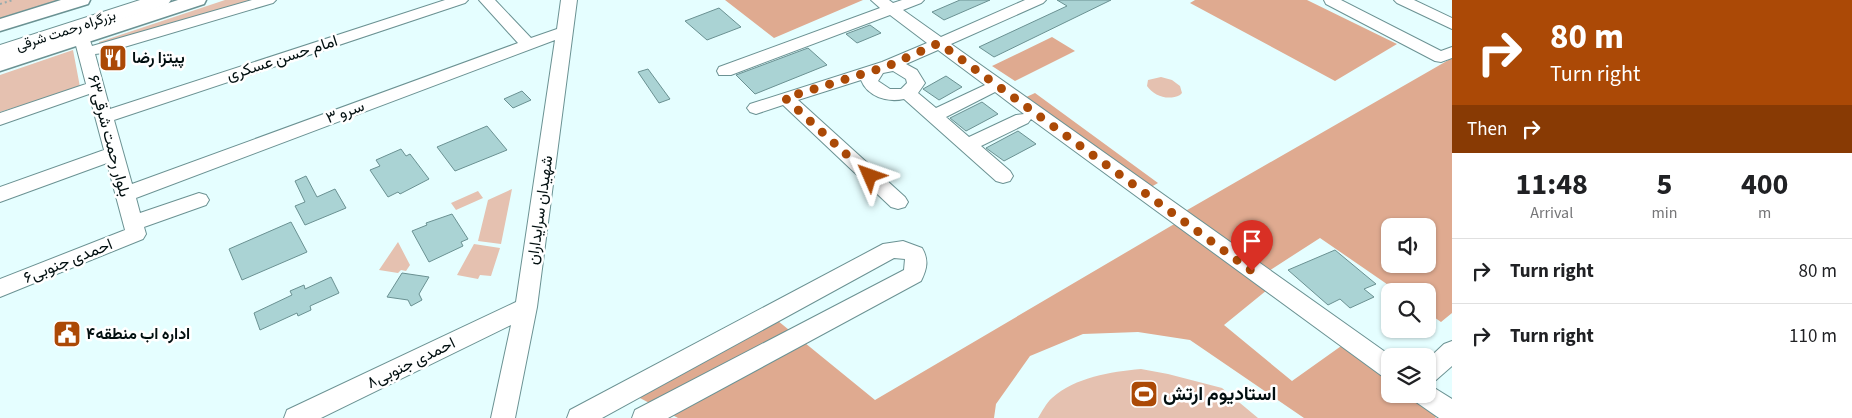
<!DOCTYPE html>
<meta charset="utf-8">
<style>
body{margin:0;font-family:"Source Sans 3",Vazirmatn,sans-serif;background:#f2f2f2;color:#202124;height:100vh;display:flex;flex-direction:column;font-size:19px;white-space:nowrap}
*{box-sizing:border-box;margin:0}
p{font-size:16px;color:#757577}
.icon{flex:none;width:28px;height:28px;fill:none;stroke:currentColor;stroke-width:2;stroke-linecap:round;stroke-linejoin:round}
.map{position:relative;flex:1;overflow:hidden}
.details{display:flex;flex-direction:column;background:#fff;width:400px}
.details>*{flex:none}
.hud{background:#ab4906;color:#fff;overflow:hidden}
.buttons{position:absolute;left:1381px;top:218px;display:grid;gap:10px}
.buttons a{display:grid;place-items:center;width:55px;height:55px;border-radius:10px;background:#fff;box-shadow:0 1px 4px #0004;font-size:25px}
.pin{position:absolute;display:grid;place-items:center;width:42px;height:42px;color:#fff;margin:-51px -21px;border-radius:50% 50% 50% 0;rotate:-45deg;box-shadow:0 0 5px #0007}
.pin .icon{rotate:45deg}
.me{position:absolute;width:55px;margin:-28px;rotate:313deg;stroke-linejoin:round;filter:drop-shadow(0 0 4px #0008)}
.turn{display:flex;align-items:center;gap:18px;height:105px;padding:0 15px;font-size:22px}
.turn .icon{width:65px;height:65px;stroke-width:2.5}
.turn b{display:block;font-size:35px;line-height:42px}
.then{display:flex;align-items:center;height:48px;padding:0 15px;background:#0003;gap:10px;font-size:19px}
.eta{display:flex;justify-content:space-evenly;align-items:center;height:85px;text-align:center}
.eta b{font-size:30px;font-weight:700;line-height:35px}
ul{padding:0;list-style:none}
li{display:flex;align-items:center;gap:15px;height:65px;padding:0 15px;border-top:1px solid #e0e0e0}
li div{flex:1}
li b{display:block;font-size:19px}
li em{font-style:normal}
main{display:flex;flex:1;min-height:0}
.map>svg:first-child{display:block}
.green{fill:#e5c1b0}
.forest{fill:#dfaa90;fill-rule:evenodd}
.building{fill:#aad3d4;stroke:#6a9192}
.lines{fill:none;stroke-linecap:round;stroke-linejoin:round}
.minor-casing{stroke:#6b9293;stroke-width:2}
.major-casing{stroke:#6b9293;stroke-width:3}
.highway-casing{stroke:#6b9293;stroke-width:2}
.path{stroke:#96abac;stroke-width:2;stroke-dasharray:2 3;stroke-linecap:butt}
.minor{fill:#fff;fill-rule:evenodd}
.major{fill:#fff;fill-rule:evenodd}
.highway{fill:#fff;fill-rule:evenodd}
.route{stroke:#ab4906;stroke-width:9;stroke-dasharray:0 16.2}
.labels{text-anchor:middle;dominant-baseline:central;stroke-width:5;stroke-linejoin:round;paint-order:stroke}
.far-street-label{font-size:14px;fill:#020f10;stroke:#fff}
.poi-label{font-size:16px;font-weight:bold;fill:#020f10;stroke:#fff;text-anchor:start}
.street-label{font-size:16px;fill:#020f10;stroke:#fff}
.near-poi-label{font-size:19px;font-weight:bold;fill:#020f10;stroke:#fff;text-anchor:start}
</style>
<main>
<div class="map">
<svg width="1452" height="418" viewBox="0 0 1452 418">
<rect width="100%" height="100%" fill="#e5feff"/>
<path class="green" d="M0 0H65L0 20Z
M225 0H260L100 48 99 42Z
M73 50 80 87 0 112V75Z
M1161 77 1172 80 1180 86 1182 93 1180 95C1168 101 1154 96 1147 86L1148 80Z
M512 189 501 244 478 241 488 200Z
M478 191 483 198 456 210 451 203Z
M398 242 410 265 406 271 401 270 398 273 379 270Z
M474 244 500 248 491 276 480 275 478 279 457 275Z
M1141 369 1168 374 1222 388 1258 418H1038C1042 412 1046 403 1052 398 1076 377 1110 372 1141 369Z"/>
<path class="forest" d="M725 0H863L774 38Z
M1195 0H1307L1397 44 1335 81 1190 3Z
M1052 37 1075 51 1015 81 992 66Z
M1452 58V313L1441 322 1428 313V291H1397L1320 238 1264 274 1182 213ZM1390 226H1428V264H1390Z
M1035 93 1158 183 1144 191 1022 99Z
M1176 223 1267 290 1224 325 1292 381 1344 344 1390 375V394H1417L1442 411 1435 418H1304L1190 340 1138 332 1083 334 1030 356 996 404 994 418H678L638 397 767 312 875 400Z"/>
<path class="building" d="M960 0H990L944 20 932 12Z
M1057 0H1111L994 57 979 47 1067 6Z
M719 8 741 27 707 40 685 21Z
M870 25 881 33 857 43 846 34Z
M808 48 827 65 755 94 736 75Z
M648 69 670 99 659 103 638 72Z
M946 76 962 87 939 100 923 89Z
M522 91 531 100 513 108 504 99Z
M982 102 998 114 966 131 950 118Z
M487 126 507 150 455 171 437 147Z
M1018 131 1036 144 1004 161 986 148Z
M401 149 406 156 410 154 429 179 400 194 398 192 388 197 370 170 380 166 376 160Z
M306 176 317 197 335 189 346 208 305 225 295 206 305 202 295 181Z
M452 214 468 239 461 242 463 246 429 262 412 231 427 225 426 223Z
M291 222 307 252 242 280 229 249Z
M1335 250 1376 284 1364 289 1374 297 1350 308 1340 299 1328 305 1288 270Z
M402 273 429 277 419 294 422 300 411 306 408 300 387 297Z
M331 277 339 293 310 306 311 310 298 316 297 313 260 330 254 313 292 295 290 291 304 285 305 289Z"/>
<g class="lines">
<defs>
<path id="minor" d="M252 0H276L273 3 104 53 95 54 110 109 445 0H468L465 3 114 120 132 184 518 43 479 0H495L531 38 557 29 561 0H577L537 307 515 418H491L511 325 321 418H284L287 410 516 302 555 40 136 198 140 213 199 193 206 195 209 200 206 205 144 227 146 234 143 239 0 297V279L125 230 107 163 0 202V187L104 150 89 94 0 125V113L86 84 74 38 76 35H88L92 46Z
M871 0H889L893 3 902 0H924L921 3 903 10 941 37 1025 0H1046L1043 3 951 44 1391 356 1390 379 1382 376 1031 119 1028 123 981 146 1010 171 1013 176 1010 181 1003 183 996 181 904 99C887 103 867 96 861 80L798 100 905 197 908 202 905 207 898 209 891 207 783 105 756 114 750 112 747 108 750 104 882 62 927 43 890 15 731 75H719L717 71 719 67 880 8ZM938 50 985 85 936 108 918 93 925 83 917 70 906 64ZM893 71 906 79 907 83 901 89H890L878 81 883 73ZM995 92 1024 114 1016 115 969 137 946 117Z
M1324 0H1341L1441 51 1452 47V58L1441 62 1435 61 1326 4Z
M1394 0H1414L1452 18V29L1397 3Z
M903 241 922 248C929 260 927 269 921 281L668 418H632L635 410 904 270 905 259 894 258 602 418H567L570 410 883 244Z
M1452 341V366L1436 380 1428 383V359L1444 344Z
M1428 384 1452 399V418H1439L1416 402 1413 394H1428Z"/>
<path id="major" d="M61 0H90L88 4 0 31V19Z
M178 0H206L204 4 0 71V58Z"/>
<path id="highway" d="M140 0H171L168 4 0 59V45Z"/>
</defs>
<use href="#minor" class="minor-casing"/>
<use href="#major" class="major-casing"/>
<use href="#highway" class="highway-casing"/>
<path class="path" d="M0 4 13 0"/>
<use href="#minor" class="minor"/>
<use href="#major" class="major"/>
<use href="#highway" class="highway"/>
</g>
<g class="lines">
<path class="route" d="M870 176 785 98 888 66 939 43 1252 271"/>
</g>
<defs>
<symbol id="restaurant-square" viewBox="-11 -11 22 22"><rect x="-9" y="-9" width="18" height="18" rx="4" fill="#ab4906" stroke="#fff"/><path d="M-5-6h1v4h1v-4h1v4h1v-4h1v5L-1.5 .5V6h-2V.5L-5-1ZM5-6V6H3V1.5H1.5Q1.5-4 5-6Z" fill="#fff"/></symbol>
<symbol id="civic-square" viewBox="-11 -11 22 22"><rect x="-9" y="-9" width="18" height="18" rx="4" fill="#ab4906" stroke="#fff"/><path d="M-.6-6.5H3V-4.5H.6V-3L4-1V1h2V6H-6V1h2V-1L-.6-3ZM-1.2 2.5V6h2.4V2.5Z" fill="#fff"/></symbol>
<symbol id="stadium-square" viewBox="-11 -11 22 22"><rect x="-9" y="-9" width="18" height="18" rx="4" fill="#ab4906" stroke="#fff"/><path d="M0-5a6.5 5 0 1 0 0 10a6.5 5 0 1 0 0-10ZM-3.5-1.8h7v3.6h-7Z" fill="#fff"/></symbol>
</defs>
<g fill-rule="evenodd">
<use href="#restaurant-square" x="97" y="42" width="32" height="32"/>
<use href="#civic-square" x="51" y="318" width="32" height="32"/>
<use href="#stadium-square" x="1128" y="378" width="32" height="32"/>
</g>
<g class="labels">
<g class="far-street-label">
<text transform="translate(66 31) rotate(-18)">بزرگراه رحمت شرقی</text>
</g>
<g class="poi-label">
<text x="132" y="58">پیتزا رضا</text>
<text x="86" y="334">اداره اب منطقه۴</text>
</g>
<g class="street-label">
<text transform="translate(282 58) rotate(-18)">امام حسن عسکری</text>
<text transform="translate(345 112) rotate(-20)">سرو ۳</text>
<text transform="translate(109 136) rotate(75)">بلوار رحمت شرقی۶۳</text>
<text transform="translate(540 210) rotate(-82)">شهیدان سرایداران</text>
<text transform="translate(68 261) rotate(-22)">احمدی جنوبی۶</text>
<text transform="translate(411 363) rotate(-26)">احمدی جنوبی۸</text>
</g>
<g class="near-poi-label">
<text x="1163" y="394">استادیوم ارتش</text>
</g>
</g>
</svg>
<div class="buttons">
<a><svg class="icon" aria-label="sound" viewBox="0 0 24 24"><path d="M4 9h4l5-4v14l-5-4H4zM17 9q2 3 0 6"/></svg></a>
<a><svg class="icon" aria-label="search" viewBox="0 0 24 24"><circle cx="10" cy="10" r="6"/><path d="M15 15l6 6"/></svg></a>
<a><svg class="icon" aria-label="layers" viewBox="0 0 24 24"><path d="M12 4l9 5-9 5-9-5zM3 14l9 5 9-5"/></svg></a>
</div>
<div class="pin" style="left:1252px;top:271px;background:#d93025"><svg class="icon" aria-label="arrive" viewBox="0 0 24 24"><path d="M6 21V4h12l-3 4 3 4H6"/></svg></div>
<svg class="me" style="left:870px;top:176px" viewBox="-20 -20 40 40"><path d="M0-17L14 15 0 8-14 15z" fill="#ab4906" stroke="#fff" stroke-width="4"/></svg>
</div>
<section class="details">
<div class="hud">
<div class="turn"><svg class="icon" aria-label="right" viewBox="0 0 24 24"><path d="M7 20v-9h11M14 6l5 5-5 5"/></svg><div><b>80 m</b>Turn right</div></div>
<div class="then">Then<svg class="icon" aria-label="right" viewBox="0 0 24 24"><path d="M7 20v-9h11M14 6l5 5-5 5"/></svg></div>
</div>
<div class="eta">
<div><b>11:48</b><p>Arrival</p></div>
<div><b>5</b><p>min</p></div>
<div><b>400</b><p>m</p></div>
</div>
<ul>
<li><svg class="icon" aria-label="right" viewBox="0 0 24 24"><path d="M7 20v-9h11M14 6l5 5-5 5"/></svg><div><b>Turn right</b></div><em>80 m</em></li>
<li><svg class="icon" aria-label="right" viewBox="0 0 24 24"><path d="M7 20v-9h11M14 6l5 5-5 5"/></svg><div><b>Turn right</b></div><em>110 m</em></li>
</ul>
</section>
</main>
